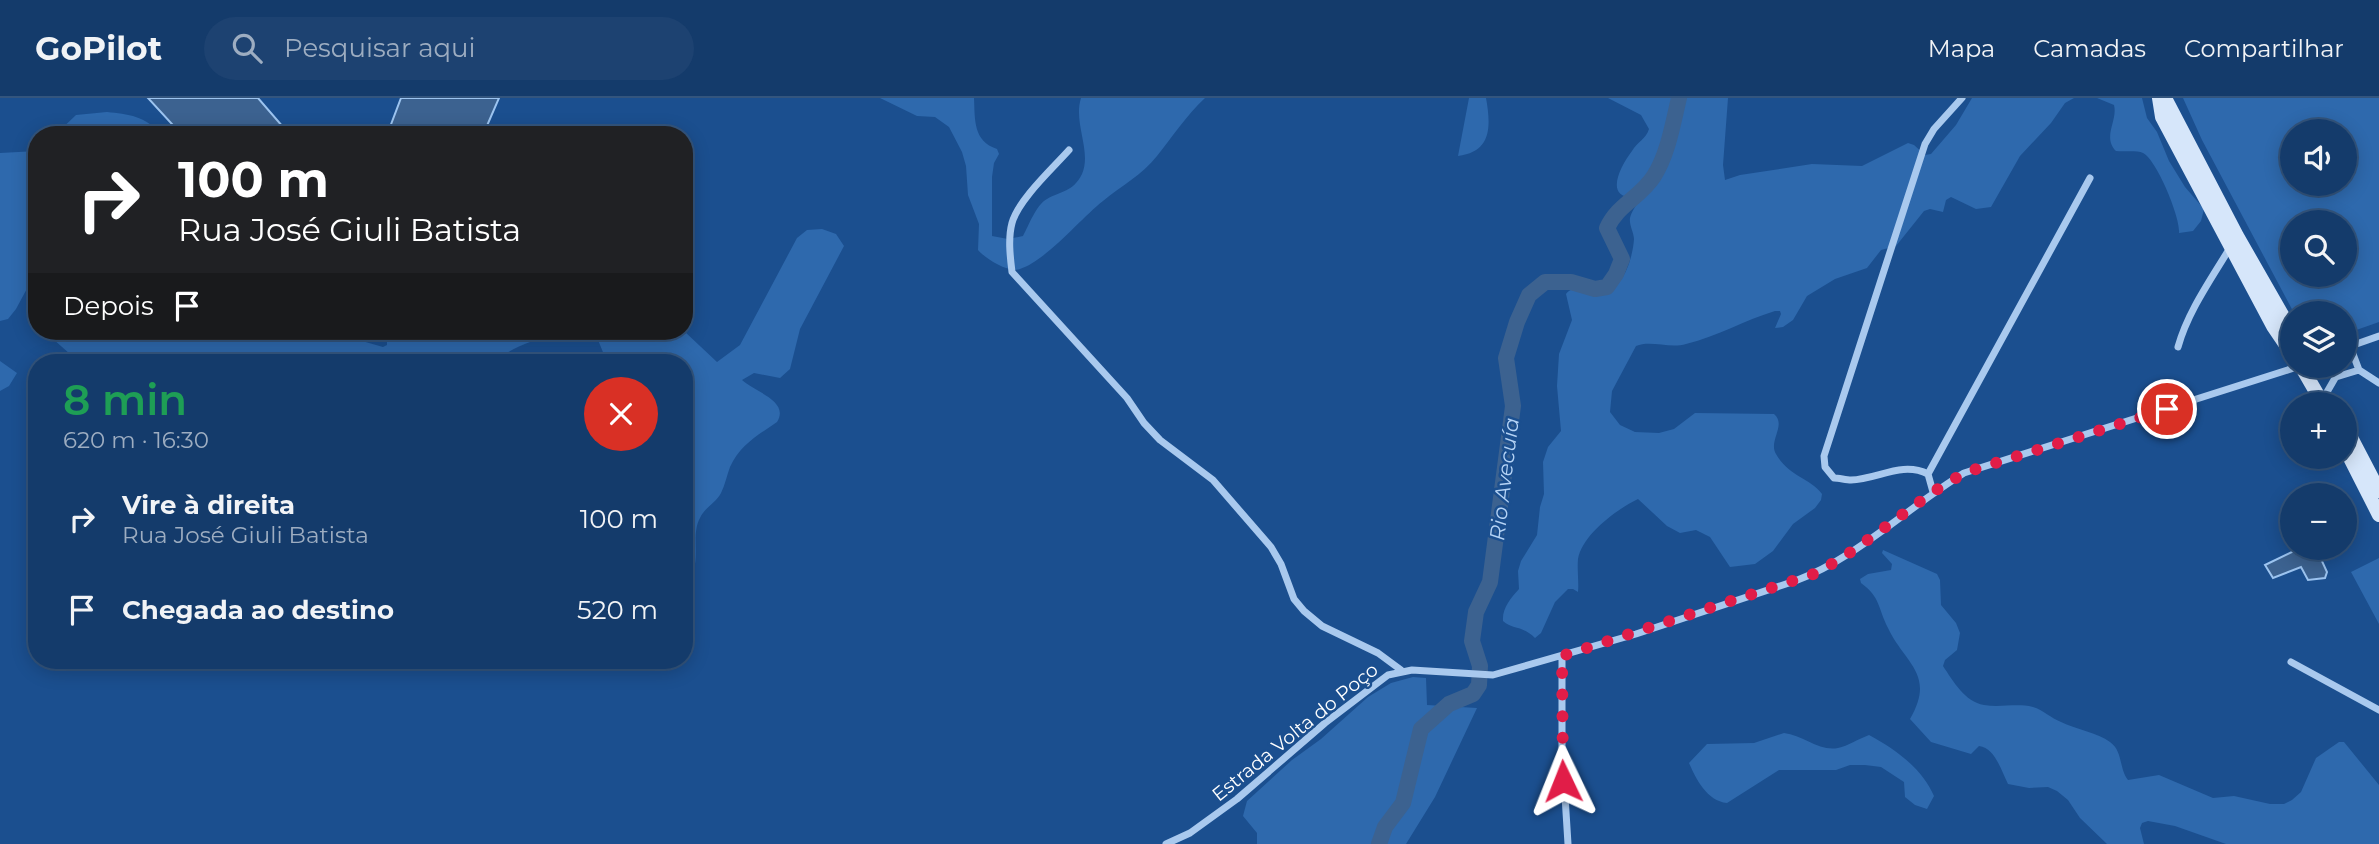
<!DOCTYPE html>
<html lang="pt">
<meta charset="utf-8">
<style>
body{margin:0;font-family:Montserrat,sans-serif;background:#1d4271;color:#f1f3f6;height:100vh;display:flex;flex-direction:column;font-size:26px;white-space:nowrap}
*{box-sizing:border-box;margin:0}
p{font-size:23px;color:#9dadc1}
.icon{flex:none;width:38px;height:38px;fill:none;stroke:currentColor;stroke-width:2;stroke-linecap:round;stroke-linejoin:round}
.map{position:relative;flex:1;overflow:hidden}
.side{position:absolute;left:28px;top:256px;width:665px;height:315px;display:flex;flex-direction:column;background:#143b6b;border-radius:28px;box-shadow:0 4px 18px #0003,0 0 0 2px #33557e}
.side>*{flex:none}
.top-card{position:absolute;left:28px;top:28px;width:665px;height:214px;border-radius:28px;box-shadow:0 4px 18px #0003,0 0 0 2px #33557e;background:#202124;color:#fff;overflow:hidden}
.controls{position:absolute;left:2280px;top:21px;display:grid;gap:14px}
.controls a{display:grid;place-items:center;width:77px;height:77px;border-radius:50%;background:#143b6b;box-shadow:0 4px 18px #0003,0 0 0 2px #33557e;font-size:35px}
.pin{position:absolute;display:grid;place-items:center;width:60px;height:60px;color:#fff;margin:-30px;border:4px solid #fff;border-radius:50%;box-shadow:0 2px 7px #0007}
.me{position:absolute;width:77px;margin:-38px;rotate:358deg;stroke-linejoin:round;filter:drop-shadow(0 0 5px #0008)}
.turn{display:flex;align-items:center;gap:24px;height:147px;padding:0 35px;font-size:32px}
.turn .icon{width:91px;height:91px;stroke-width:2.5}
.turn b{display:block;font-size:49px;line-height:60px}
.then{display:flex;align-items:center;height:66px;padding:0 35px;background:#0003;gap:14px;font-size:26px}
.round{display:grid;place-items:center;flex:none;width:74px;height:74px;border-radius:37px;background:#1d4271}
.headline{display:flex;align-items:center;justify-content:space-between;height:119px;padding:0 35px}
h1{font-size:42px;font-weight:600;line-height:52px;color:#1e9e55}
ul{padding:0;list-style:none}
li{display:flex;align-items:center;gap:21px;height:91px;padding:0 35px}
li div{flex:1}
li b{display:block;font-size:26px}
li em{font-style:normal}
header{display:flex;align-items:center;gap:42px;box-sizing:border-box;height:98px;padding:0 35px;background:#143b6b;border-bottom:2px solid #33557e}
header strong{font-size:33px}
nav{display:flex;gap:38px;margin-inline-start:auto;font-size:24px}
.search{width:490px;height:63px;background:#1d4271;display:flex;align-items:center;gap:18px;box-sizing:border-box;padding:0 24px;border-radius:38px;color:#9dadc1;font-size:26px}
.map>svg:first-child{display:block}
.green{fill:#2e69ad;fill-rule:evenodd}
.water{fill:#3c6290;stroke:#9cc4f0;stroke-width:2}
.lines{fill:none;stroke-linecap:round;stroke-linejoin:round}
.river{stroke:#3c6290;stroke-width:16}
.street{stroke:#a9c9ee;stroke-width:7}
.secondary{stroke:#d6e6fa;stroke-width:14}
.route{stroke:#e11d48;stroke-width:12;stroke-dasharray:0 21.6}
.labels{text-anchor:middle;dominant-baseline:central;stroke-width:5;stroke-linejoin:round;paint-order:stroke}
.street-label{font-size:19px;fill:#fff;stroke:#1b4f8f}
.water-label{font-size:21px;font-style:italic;fill:#b5d3f5;stroke:#1b4f8f}
</style>
<header>
<strong>GoPilot</strong>
<div class="search"><svg class="icon" aria-label="search" viewBox="0 0 24 24"><circle cx="10" cy="10" r="6"/><path d="M15 15l6 6"/></svg>Pesquisar aqui</div>
<nav><a>Mapa</a><a>Camadas</a><a>Compartilhar</a></nav>
</header>
<div class="map">
<svg width="2379" height="746" viewBox="0 0 2379 746">
<rect width="100%" height="100%" fill="#1b4f8f"/>
<path class="green" d="M880 0H974C975 22 973 43 997 51L999 56 994 65 992 79V138L1008 141 1023 138C1029 127 1036 107 1047 101 1061 93 1073 94 1082 76 1092 53 1073 25 1081 0H1205C1186 18 1173 38 1157 58 1142 77 1121 88 1103 103 1080 121 1047 162 1020 171 1008 175 986 161 978 152L979 126 968 97 966 68 962 54 949 29 935 19 917 18Z
M1469 0H1486C1491 28 1492 54 1458 58Z
M1608 0H1728L1723 67 1725 82 1740 77 1812 66 1862 68 1908 45 1914 47 1925 57 1931 56 1956 27 1972 0H2074L2065 5 2051 25 2020 58 1991 109 1976 111 1951 99 1946 102 1943 114 1930 111 1924 113 1896 148 1881 152 1867 170 1835 181 1807 198 1793 222 1783 229 1775 230 1781 216 1780 213H1775C1745 222 1718 238 1686 246 1670 251 1651 242 1636 248L1612 293 1610 314 1620 327 1635 334 1659 335 1674 331 1695 315 1774 316C1787 327 1768 343 1776 356 1789 379 1809 379 1822 396L1821 402 1815 410 1793 426 1773 453 1755 466 1730 469 1710 439 1696 432 1680 435 1667 428 1638 401C1617 411 1582 437 1578 461 1577 472 1579 484 1578 494L1573 491H1568L1555 504 1541 535 1535 540C1522 527 1513 532 1503 523 1502 510 1511 500 1519 491L1518 473 1521 463 1537 437 1540 409 1544 396 1543 364 1548 349 1561 333 1557 288 1559 256 1572 222 1566 196C1577 183 1593 196 1607 192 1625 188 1633 157 1634 141 1634 135 1629 127 1630 120 1631 114 1637 106 1640 101L1638 99C1603 103 1619 70 1632 53 1637 44 1646 41 1649 31L1641 17Z
M2097 0H2142L2147 20 2157 34 2169 63 2185 89 2204 111 2201 123 2193 133 2179 135C2181 121 2157 62 2143 55 2137 52 2124 54 2116 53 2102 39 2118 23 2114 7Z
M2183 0H2379V224L2345 236V215H2294L2202 42ZM2292 33H2345V86H2292ZM2292 124H2345V177H2292Z
M107 14C127 16 148 18 160 37H55L76 17Z
M37 53V172L16 211 8 221 0 223V55Z
M822 131 836 136 844 148 800 231 790 271 780 280 754 275 742 282C755 294 790 303 777 324 758 337 740 347 730 369 727 377 725 387 721 395 716 405 704 410 700 420 689 440 705 468 684 488V264H607L598 242 600 236 622 235 625 233H684L717 264 740 247 797 140 807 132Z
M44 233H339L348 239 383 249 387 247V233H398L422 241 435 242 462 233H553C536 245 510 247 497 264H79Z
M0 263 17 275 9 288 0 293Z
M1883 452 1937 476 1940 482 1941 507 1956 525 1960 535 1957 552 1945 562 1943 568C1953 583 1965 604 1984 607 2000 610 2016 605 2033 609 2043 612 2051 620 2061 624 2075 631 2098 635 2110 644 2123 653 2119 671 2128 682L2159 677 2213 700 2234 698 2270 706H2284L2292 702 2301 694 2316 660 2339 644H2344L2379 687V746H2226L2175 728 2148 723 2142 725 2140 730 2144 746H2107L2080 720 2068 702 2057 693 2048 689 2029 690 2008 686C2001 672 1995 650 1979 648L1971 656 1931 644 1910 621C1936 576 1905 566 1888 530 1877 508 1881 500 1861 485L1860 481 1868 476 1891 472 1892 466 1882 455Z
M2379 460V526L2351 474Z
M1413 579 1426 580 1427 607 1477 610 1435 699 1406 746H1257V735L1243 718 1247 703 1292 662 1321 641 1368 599 1391 585Z
M1784 635C1803 637 1820 654 1838 650 1848 648 1858 641 1869 637 1895 651 1922 670 1934 698L1927 711 1915 707 1905 699 1904 684 1881 669 1865 667H1850L1836 672H1779L1727 705C1707 703 1696 681 1689 665L1707 646 1754 645Z"/>
<path class="water" d="M148 0H258L290 37H182Z
M401 0H499L483 37H387Z
M2300 450H2316L2327 474 2325 480 2308 482 2301 469 2273 480 2265 467Z"/>
<g class="lines">
<path class="river" d="M1379 746 1385 729 1403 705 1421 631 1449 606 1473 596 1479 587 1480 568 1472 543 1476 514 1490 484 1513 308 1506 260 1517 224 1529 197 1545 184H1571L1595 191 1607 189 1616 176 1622 161 1607 130C1618 106 1640 100 1654 78 1668 56 1673 25 1679 0"/>
<path class="street" d="M1069 52C1053 70 1018 102 1012 125 1008 140 1010 158 1012 174L1127 300 1144 325 1160 342 1213 382 1271 449 1281 466 1294 501 1304 513 1322 528 1378 555 1401 572
M2350 248 2359 272 2379 285
M2178 249C2188 213 2212 180 2231 148
M2345 250 2379 238
M2336 279 2359 272
M2327 294 2342 268
M1928 376C1902 363 1878 381 1851 382 1846 382 1839 380 1834 380L1825 369 1824 358 1925 46 1934 31 1962 0
M1933 394 1928 376 2090 80
M1562 558V650L1568 746
M2291 564 2379 612
M1166 746 1190 735 1237 701 1325 625 1388 577 1412 572 1493 577 1636 536 1795 483C1857 460 1907 410 1964 375L2300 268"/>
<path class="secondary" d="M2159 0 2162 19 2273 228 2292 256
M2165 0 2237 138 2292 234
M2301 268 2323 306
M2345 328 2379 393
M2345 350 2379 417"/>
</g>
<g class="lines">
<path class="route" d="M1563 683 1562 558 1817 475 1854 452 1933 394 1964 375 2167 311"/>
</g>
<g class="labels">
<g class="street-label">
<text transform="translate(1295 634) rotate(-39)">Estrada Volta do Poço</text>
</g>
<g class="water-label">
<text transform="translate(1504 381) rotate(-83)">Rio Avecuía</text>
</g>
</g>
</svg>
<div class="controls">
<a><svg class="icon" aria-label="sound" viewBox="0 0 24 24"><path d="M4 9h4l5-4v14l-5-4H4zM17 9q2 3 0 6"/></svg></a>
<a><svg class="icon" aria-label="search" viewBox="0 0 24 24"><circle cx="10" cy="10" r="6"/><path d="M15 15l6 6"/></svg></a>
<a><svg class="icon" aria-label="layers" viewBox="0 0 24 24"><path d="M12 4l9 5-9 5-9-5zM3 14l9 5 9-5"/></svg></a>
<a>+</a>
<a>−</a>
</div>
<div class="pin" style="left:2167px;top:311px;background:#d93025"><svg class="icon" aria-label="arrive" viewBox="0 0 24 24"><path d="M6 21V4h12l-3 4 3 4H6"/></svg></div>
<svg class="me" style="left:1563px;top:683px" viewBox="-20 -20 40 40"><path d="M0-17L14 15 0 8-14 15z" fill="#e11d48" stroke="#fff" stroke-width="4"/></svg>
<div class="top-card">
<div class="turn"><svg class="icon" aria-label="right" viewBox="0 0 24 24"><path d="M7 20v-9h11M14 6l5 5-5 5"/></svg><div><b>100 m</b>Rua José Giuli Batista</div></div>
<div class="then">Depois<svg class="icon" aria-label="arrive" viewBox="0 0 24 24"><path d="M6 21V4h12l-3 4 3 4H6"/></svg></div>
</div>
<section class="side">
<div class="headline"><div><h1>8 min</h1><p>620 m · 16:30</p></div><a class="round" style="background:#d93025;color:#fff"><svg class="icon" aria-label="close" viewBox="0 0 24 24"><path d="M6 6l12 12M18 6L6 18"/></svg></a></div>
<ul>
<li><svg class="icon" aria-label="right" viewBox="0 0 24 24"><path d="M7 20v-9h11M14 6l5 5-5 5"/></svg><div><b>Vire à direita</b><p>Rua José Giuli Batista</p></div><em>100 m</em></li>
<li><svg class="icon" aria-label="arrive" viewBox="0 0 24 24"><path d="M6 21V4h12l-3 4 3 4H6"/></svg><div><b>Chegada ao destino</b></div><em>520 m</em></li>
</ul>
</section>
</div>
